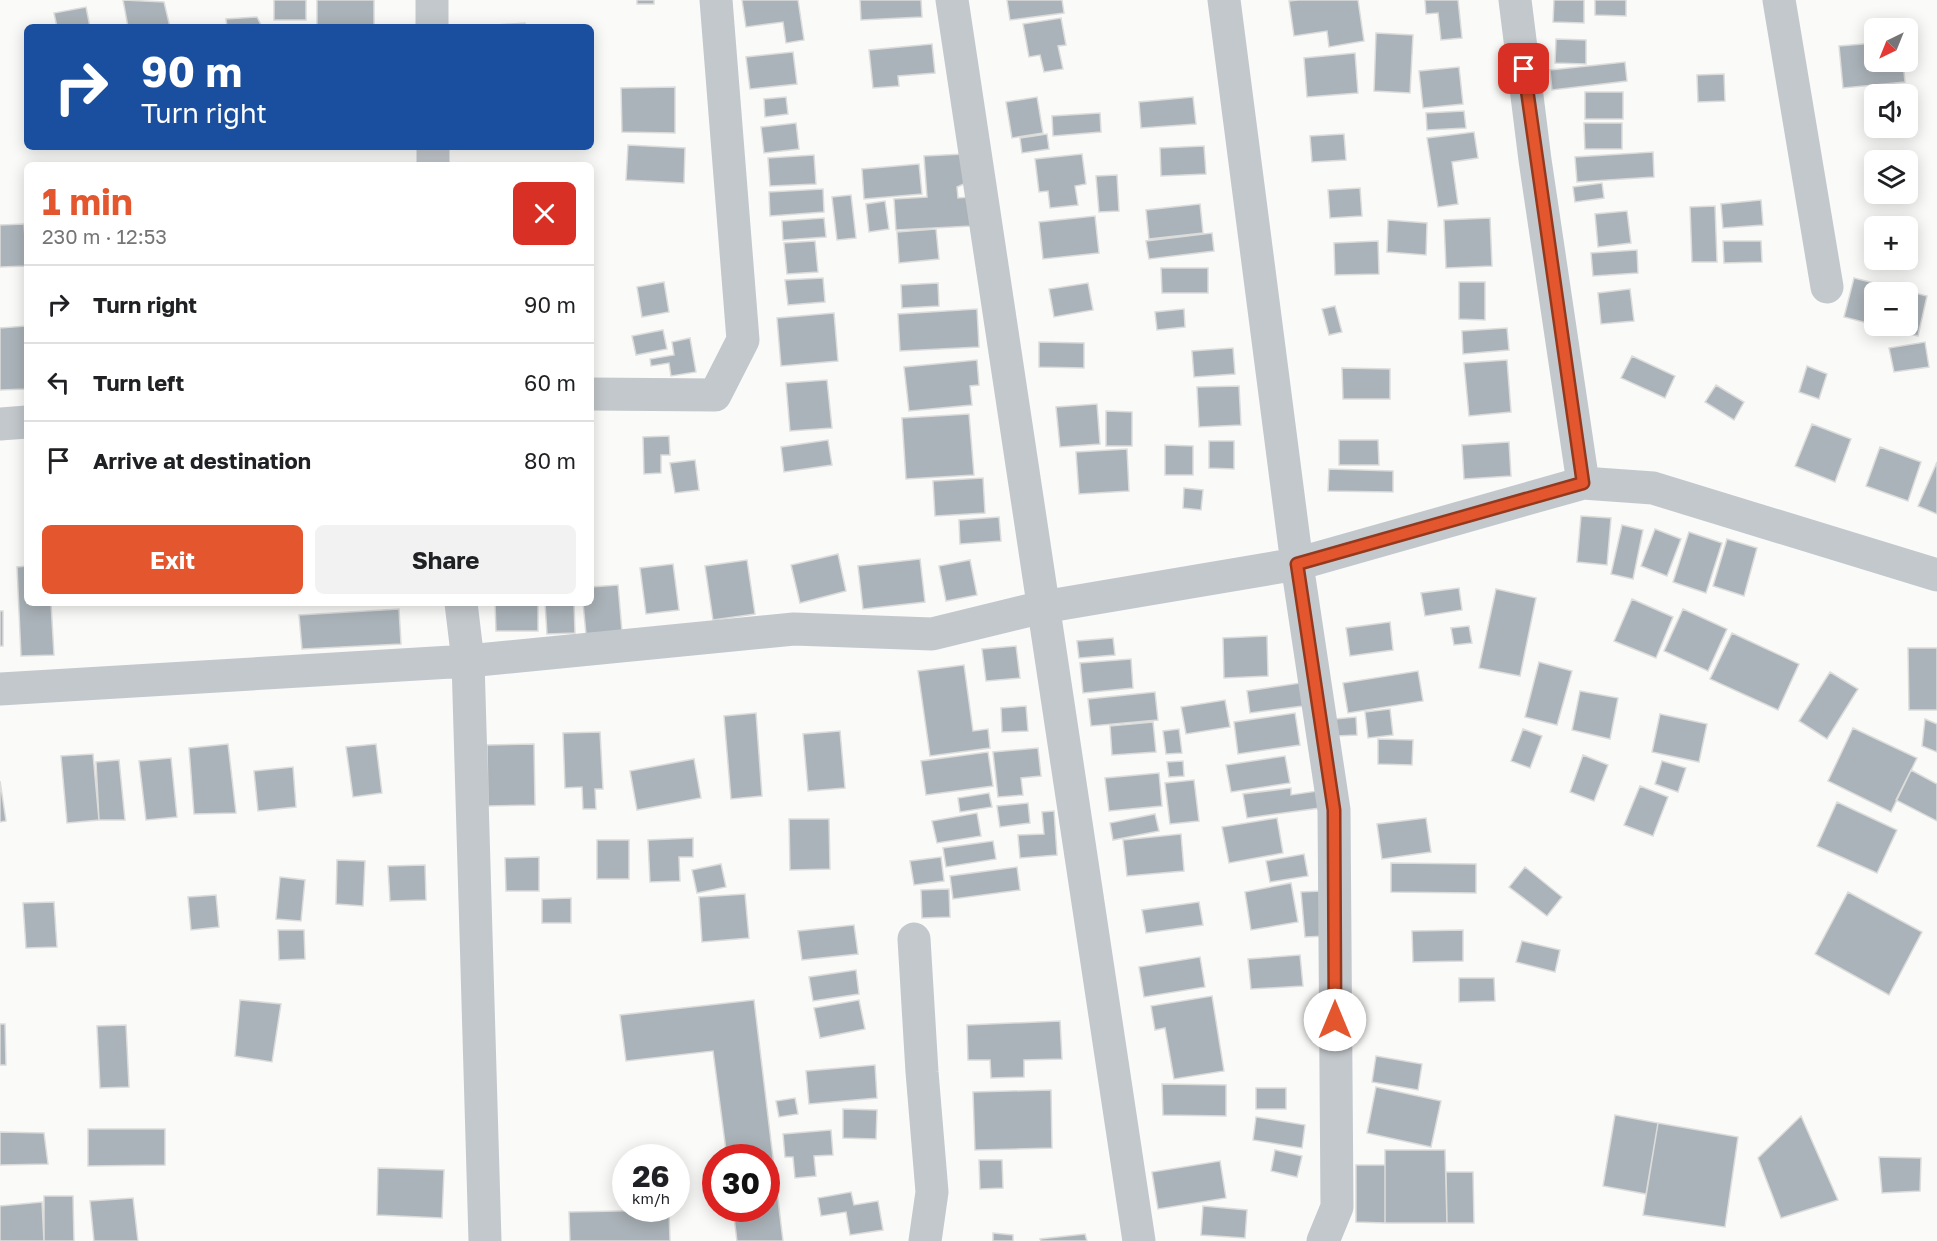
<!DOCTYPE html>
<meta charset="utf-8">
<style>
body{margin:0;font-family:"Golos Text",sans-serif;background:#f2f2f2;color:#202124;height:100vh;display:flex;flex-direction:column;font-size:22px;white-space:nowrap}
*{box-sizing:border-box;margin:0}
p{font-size:20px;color:#757577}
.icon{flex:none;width:33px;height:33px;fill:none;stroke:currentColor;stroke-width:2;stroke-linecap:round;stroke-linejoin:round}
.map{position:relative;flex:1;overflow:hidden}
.panel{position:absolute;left:24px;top:162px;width:570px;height:444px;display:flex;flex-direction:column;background:#fff;border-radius:9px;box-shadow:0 3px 15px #0003}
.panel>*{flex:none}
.guide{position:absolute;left:24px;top:24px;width:570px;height:126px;border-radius:9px;box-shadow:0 3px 15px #0003;background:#1a4fa0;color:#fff;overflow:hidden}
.needle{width:39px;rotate:223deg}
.buttons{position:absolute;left:1864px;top:18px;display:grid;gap:12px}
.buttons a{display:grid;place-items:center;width:54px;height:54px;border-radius:9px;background:#fff;box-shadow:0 3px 15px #0003;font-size:30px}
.speed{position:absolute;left:612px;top:1144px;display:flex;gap:12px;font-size:30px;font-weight:700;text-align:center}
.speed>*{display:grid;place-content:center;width:78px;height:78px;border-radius:50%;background:#fff;box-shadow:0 3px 15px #0003;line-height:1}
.speed small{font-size:15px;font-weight:400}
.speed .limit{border:9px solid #d22;background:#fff;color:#111}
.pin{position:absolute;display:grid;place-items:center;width:51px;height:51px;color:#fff;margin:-26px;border-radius:12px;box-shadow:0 3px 9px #0006}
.me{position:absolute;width:66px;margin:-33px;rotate:0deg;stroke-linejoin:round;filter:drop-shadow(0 0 4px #0008)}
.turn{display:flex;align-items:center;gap:21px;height:126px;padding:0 18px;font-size:27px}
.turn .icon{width:78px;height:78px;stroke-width:2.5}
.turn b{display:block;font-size:42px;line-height:51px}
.round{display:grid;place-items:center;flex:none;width:63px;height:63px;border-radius:9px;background:#f2f2f2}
.headline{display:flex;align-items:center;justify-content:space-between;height:102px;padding:0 18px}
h1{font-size:36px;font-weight:700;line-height:45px;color:#e4572e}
.action{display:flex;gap:12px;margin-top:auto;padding:12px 18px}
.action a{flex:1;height:69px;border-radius:9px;background:#e4572e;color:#fff;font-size:24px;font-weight:700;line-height:69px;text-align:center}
.action a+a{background:#f2f2f2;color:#202124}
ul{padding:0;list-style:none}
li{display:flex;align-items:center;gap:18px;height:78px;padding:0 18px;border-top:2px solid #e0e0e0}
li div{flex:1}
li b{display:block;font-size:22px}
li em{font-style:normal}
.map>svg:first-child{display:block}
.building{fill:#aab3b9;stroke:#dcdcda;stroke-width:1.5}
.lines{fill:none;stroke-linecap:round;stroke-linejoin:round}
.minor{stroke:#c3c8cc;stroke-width:33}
.route-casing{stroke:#94391e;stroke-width:15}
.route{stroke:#e4572e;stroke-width:10}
</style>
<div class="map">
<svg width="1937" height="1241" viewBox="0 0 1937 1241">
<rect width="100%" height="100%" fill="#fafaf8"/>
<path class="building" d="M123 0 164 2 170 27H128Z
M274 0H306V20H274Z
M317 0H374V27H317Z
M637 0H654V4H637Z
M742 0H798L804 40 786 43 783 22 746 27Z
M860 0H921L922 17 861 20Z
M1007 0H1062L1064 13 1010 20Z
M1298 0H1358L1364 41 1329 47 1327 31 1294 36 1289 1Z
M1425 0H1458L1462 38 1441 40 1438 13 1426 14Z
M1554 0H1584V23L1553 22Z
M1595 0H1626V16L1595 15Z
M86 7 90 27H57L54 13Z
M257 17 262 27H227L226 19Z
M1061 18 1066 45 1058 46 1063 69 1044 72 1040 55 1029 57 1023 24Z
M525 23V27H483V26Z
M1376 33 1413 35 1410 93 1374 91Z
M1556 39 1586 40V64L1555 63Z
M1875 43V62H1903L1905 82 1843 88 1839 46Z
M932 44 935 73 898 76 899 86 873 88 869 50Z
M793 52 797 84 750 89 746 57Z
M1355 53 1358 93 1307 97 1304 58Z
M1625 62 1627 81 1552 90 1550 70Z
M1459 67 1463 104 1423 108 1419 71Z
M1724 74 1725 101 1698 102 1697 75Z
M675 87V133L622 132 621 88Z
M1585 92H1623V119H1585Z
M786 97 788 114 765 117 764 99Z
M1037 97 1043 133 1012 138 1006 102Z
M1193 97 1196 124 1141 128 1139 102Z
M1464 111 1466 128 1427 130 1426 113Z
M1100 113 1101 132 1053 136 1052 116Z
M796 123 799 149 764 153 761 127Z
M1584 123H1622V149H1585Z
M1474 132 1478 158 1452 162 1458 204 1438 207 1427 138Z
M1047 134 1049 149 1022 153 1020 138Z
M1344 134 1346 160 1312 162 1310 136Z
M628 145 685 148 684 183 626 180Z
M1204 146 1206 174 1161 176 1160 148Z
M1653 152 1654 177 1577 182 1575 157Z
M964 154 966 183 957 187 958 198 970 197 971 226 896 230 894 199 927 197 924 156Z
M1082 154 1086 184 1075 186 1078 205 1050 208 1048 191 1039 192 1035 159Z
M814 155 816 184 770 186 768 158Z
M919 164 922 194 864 199 862 169Z
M1117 175 1119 211 1099 212 1096 176Z
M1602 183 1604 198 1575 202 1573 187Z
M1360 188 1362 216 1330 218 1328 190Z
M823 189 824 212 770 216 769 192Z
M851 195 856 238 837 240 832 197Z
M1761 200 1763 225 1723 228 1721 204Z
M885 201 889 229 869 232 866 204Z
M1200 204 1203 233 1149 239 1146 210Z
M1715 206 1717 262H1692L1690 207Z
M1627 211 1631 243 1598 247 1595 214Z
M1095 216 1099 253 1043 259 1039 222Z
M824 218 826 237 783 240 782 221Z
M1490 218 1492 266 1446 268 1444 220Z
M1388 220 1427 223 1426 255 1387 252Z
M24 224 27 266 0 267V225Z
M1909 224 1911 245 1908 246V226H1875V247H1873L1872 226Z
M936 229 939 259 899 263 897 232Z
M1212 233 1214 251 1149 259 1146 241Z
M815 241 818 272 787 274 784 243Z
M1378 241 1379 274 1335 275 1334 243Z
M1723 241H1761L1762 262 1724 263Z
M1637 250 1638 273 1593 276 1591 253Z
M1161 268H1208V293H1162Z
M823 278 825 302 788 305 785 280Z
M1854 278 1927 296 1918 336 1876 326H1908V292H1875V325L1844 317Z
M664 282 669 312 642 317 637 287Z
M1459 282H1485V320L1459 319Z
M938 283 939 306 902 308 901 285Z
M1088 283 1093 310 1054 317 1049 289Z
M1630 289 1634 321 1601 324 1598 293Z
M1335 306 1342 332 1329 335 1322 309Z
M977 309 979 347 900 351 898 314Z
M1184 309 1185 327 1157 330 1155 312Z
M834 313 838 361 781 366 777 318Z
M26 326 27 389 0 390V328Z
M1507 328 1509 350 1463 354 1462 331Z
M663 330 667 349 636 355 632 336Z
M690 338 696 372 671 376 669 363 651 366 650 359 674 355 672 342Z
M1039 342 1084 343V368L1039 367Z
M1925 342 1929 367 1894 372 1889 348Z
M1233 348 1235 374 1194 377 1192 351Z
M1632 356 1675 376 1665 398 1621 378Z
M977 360 979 385 970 386 972 405 909 411 904 367Z
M1507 360 1511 412 1469 416 1464 363Z
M1807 366 1827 374 1819 399 1799 392Z
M1342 368 1390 369V399H1343Z
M827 380 832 428 790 431 786 383Z
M1716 385 1744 402 1734 420 1705 402Z
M1239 386 1241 425 1199 427 1197 387Z
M1097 404 1100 444 1060 447 1056 407Z
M1106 411 1132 412V446H1106Z
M969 414 974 475 906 479 902 418Z
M1812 424 1851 439 1835 482 1795 466Z
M669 436 670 455H661V473L644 474 643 437Z
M828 440 832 465 784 472 781 447Z
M1339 440H1378L1379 465H1339Z
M1209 441H1234V469L1209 468Z
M1509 442 1511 476 1464 479 1462 445Z
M1165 445 1193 446V475H1165Z
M1880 447 1921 462 1908 501 1866 486Z
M1127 449 1129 491 1079 494 1076 452Z
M695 460 699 490 675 493 670 463Z
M1937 462V514L1918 506Z
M1329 469 1393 471V492L1328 491Z
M983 478 985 513 935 516 933 481Z
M1184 488 1203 490 1201 510 1183 508Z
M1581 516 1611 518 1607 565 1577 562Z
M999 517 1001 541 960 544 959 520Z
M1622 525 1643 530 1633 579 1611 574Z
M1655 529 1681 539 1667 576 1641 566Z
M1689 532 1722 543 1706 593 1673 582Z
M1727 539 1757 548 1744 596 1713 586Z
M838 554 846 591 800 603 791 565Z
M920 559 925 602 863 609 858 566Z
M747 560 755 614 713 620 705 566Z
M970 560 977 595 946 601 939 566Z
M673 564 679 610 646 614 640 568Z
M27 566V603H51L54 655 21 656 17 567Z
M618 585 622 632 586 634 583 603H591V587Z
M1459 588 1462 610 1425 616 1421 593Z
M1496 589 1536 598 1520 676 1479 668Z
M1632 599 1673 617 1656 658 1614 641Z
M495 603H538V631H496Z
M545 603H574L575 633 547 634Z
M399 609 401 644 302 649 299 615Z
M1683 609 1727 629 1708 671 1664 651Z
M0 611H3V646H0Z
M1390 622 1393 650 1350 656 1346 628Z
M1469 626 1472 643 1454 645 1451 628Z
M1732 633 1799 664 1778 710 1710 679Z
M1267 636 1268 676 1224 678 1223 638Z
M1113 638 1115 655 1079 658 1077 641Z
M1016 646 1020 678 986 681 982 649Z
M1908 648H1937V710H1909Z
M1131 659 1133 688 1083 693 1080 663Z
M1539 662 1572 671 1557 725 1525 717Z
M964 665 973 731 988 729 990 748 930 756 918 671Z
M1418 671 1423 701 1348 713 1343 683Z
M1830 672 1858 689 1827 739 1799 721Z
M1300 683 1303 706 1250 713 1247 691Z
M1580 691 1618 698 1610 739 1572 730Z
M1155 692 1158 720 1091 726 1088 699Z
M1225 700 1230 727 1186 734 1181 707Z
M1026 706 1028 731 1002 732 1001 708Z
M1390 709 1393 735 1368 738 1365 712Z
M756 713 762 796 731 799 724 716Z
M1295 713 1300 745 1238 754 1234 722Z
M1660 714 1707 724 1699 762 1652 752Z
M1356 717 1357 735 1336 736 1335 719Z
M1925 719 1937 724V752L1922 746Z
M1153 722 1156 752 1112 755 1110 726Z
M1853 728 1917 758 1891 812 1828 781Z
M1179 729 1182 753 1166 754 1163 731Z
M1523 729 1542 736 1530 768 1511 761Z
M840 731 845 788 808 791 803 734Z
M600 732 603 789H595L596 809H583L582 787 565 788 563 733Z
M1378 739 1413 740 1412 765 1378 764Z
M228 744 236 813 194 814 189 748Z
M376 744 382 793 353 797 346 747Z
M534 744 535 805 488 806 487 745Z
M1038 748 1041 776 1021 778 1023 795 998 797 993 752Z
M988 752 993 786 926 795 921 761Z
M93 754 99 820 67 823 61 756Z
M1583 755 1608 765 1594 801 1570 792Z
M1285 756 1290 783 1231 792 1226 765Z
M171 758 177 817 146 820 139 761Z
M694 759 701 798 637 810 630 771Z
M119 760 125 820H99L96 762Z
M1183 761 1184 776 1169 777 1167 762Z
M1662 761 1686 768 1678 792 1655 784Z
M293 767 296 807 258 811 254 771Z
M1911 770 1937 784V821L1896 800Z
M1159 773 1162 806 1109 811 1105 778Z
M1194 780 1199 821 1170 824 1165 783Z
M0 781 6 821 0 822Z
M1640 786 1668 797 1653 836 1624 825Z
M1291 788V795L1317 791 1320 808 1247 818 1243 794Z
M989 793 992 807 960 812 958 798Z
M1837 802 1897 830 1877 873 1817 846Z
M1028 803 1030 823 1000 827 997 806Z
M1054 811 1057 855 1020 858 1018 835 1044 834 1042 812Z
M977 813 981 836 937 843 932 821Z
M1155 814 1159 831 1113 840 1110 823Z
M1277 818 1283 853 1229 863 1222 827Z
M1426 818 1431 852 1382 859 1377 824Z
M789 819H829L830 869 790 870Z
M1181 834 1184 871 1127 876 1123 840Z
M693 838V857H679L680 881 650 882 648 840Z
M597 840H629V879H597Z
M993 841 996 859 946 867 943 848Z
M1304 854 1308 876 1270 882 1266 861Z
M539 857V891H506L505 858Z
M941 857 944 881 914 885 910 861Z
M337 860 365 861 363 906 336 904Z
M1391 863 1476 864V893L1391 892Z
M721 864 726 887 697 893 692 870Z
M425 865 426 900 390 901 388 866Z
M1017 867 1020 890 953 899 950 876Z
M1525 867 1562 897 1547 916 1509 887Z
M280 877 305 880 301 921 276 919Z
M1291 883 1298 922 1251 930 1245 892Z
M949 889 950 917 922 918 921 890Z
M1321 891 1326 936 1305 937 1301 892Z
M1848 892 1922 932 1889 995 1815 954Z
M745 894 749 938 702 942 699 897Z
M216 895 219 927 191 930 188 897Z
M571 898V923H542V899Z
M54 902 57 947 26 948 23 903Z
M1199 902 1203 925 1146 933 1142 910Z
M854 925 858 954 802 960 798 931Z
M278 930H304L305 959 279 960Z
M1463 930V961L1413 962 1412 931Z
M1522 941 1560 950 1555 972 1516 962Z
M1300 955 1303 986 1251 989 1248 959Z
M1200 957 1205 987 1144 997 1139 967Z
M856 970 859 994 813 1001 809 977Z
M1459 978H1494L1495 1001 1459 1002Z
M1212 996 1224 1071 1174 1079 1165 1028 1155 1030 1151 1006Z
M240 1000 281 1004 272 1062 235 1056Z
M754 1000 783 1241H737L733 1209H766V1158H727L713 1051 626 1061 620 1015Z
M859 1000 865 1029 820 1038 814 1008Z
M1060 1021 1062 1059 1024 1060V1077L991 1078 990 1060H968L967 1025Z
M0 1024H5L6 1065H0Z
M126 1025 129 1087 100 1088 97 1026Z
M1376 1056 1422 1064 1418 1090 1372 1082Z
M875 1065 877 1098 809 1104 806 1071Z
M1162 1084 1226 1085V1116L1163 1115Z
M1376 1087 1441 1101 1431 1147 1367 1133Z
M1256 1088H1286V1109H1256Z
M1051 1090 1052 1148 975 1150 973 1092Z
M795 1098 798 1114 779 1117 776 1101Z
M843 1109 877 1110 876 1139 843 1138Z
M1615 1115 1658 1123 1646 1194 1603 1186Z
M1801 1116 1838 1200 1781 1218 1758 1158Z
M1256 1117 1305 1125 1302 1148 1253 1140Z
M1658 1123 1738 1137 1725 1227 1643 1215Z
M88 1129H165V1165L88 1166Z
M831 1130 833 1155 814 1156 816 1176 795 1178 793 1157H785L783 1134Z
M0 1132 44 1133 48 1164 0 1165Z
M1275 1150 1302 1156 1297 1177 1271 1171Z
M1385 1150H1445L1447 1223H1385Z
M1879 1157 1921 1158 1920 1191 1882 1193Z
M979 1160H1002L1003 1188 980 1189Z
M1220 1161 1226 1198 1158 1209 1152 1172Z
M1356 1165H1385V1223L1356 1222Z
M378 1168 444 1170 442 1218 377 1215Z
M1446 1172H1473L1474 1223H1447Z
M851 1192 854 1205 878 1201 883 1230 850 1235 846 1212 821 1216 818 1198Z
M44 1196H73L74 1241H44Z
M133 1198 138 1241H94L90 1201Z
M42 1202 44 1241H0V1206Z
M1203 1206 1247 1210 1245 1238 1201 1235Z
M669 1210 670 1241H570L569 1212Z
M993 1233 1013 1235V1241H993Z
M1085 1234 1087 1241H1041L1040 1239Z"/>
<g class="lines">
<path class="minor" d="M432 0V27
M952 0 1139 1241
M1224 0 1297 564 1334 810 1337 1207 1323 1241
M1515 0 1535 160 1583 483
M1779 0 1827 287
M433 147V165
M591 394 715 395 743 340 716 0
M0 424 27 422
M461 603 468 661 485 1241
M0 689 468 661 794 629 932 634 1043 607 1297 564 1583 483 1653 488 1937 575
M914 939 922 1072 932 1192 925 1241"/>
</g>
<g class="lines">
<defs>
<path id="route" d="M1335 1020 1334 810 1297 564 1583 483 1524 69"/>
</defs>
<use href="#route" class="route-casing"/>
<use href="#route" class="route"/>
</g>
</svg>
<div class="buttons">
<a><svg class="needle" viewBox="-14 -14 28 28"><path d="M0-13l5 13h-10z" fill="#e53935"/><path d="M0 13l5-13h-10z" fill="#757577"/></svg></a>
<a><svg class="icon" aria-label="sound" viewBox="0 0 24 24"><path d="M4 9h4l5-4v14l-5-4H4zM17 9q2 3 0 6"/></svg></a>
<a><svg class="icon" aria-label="layers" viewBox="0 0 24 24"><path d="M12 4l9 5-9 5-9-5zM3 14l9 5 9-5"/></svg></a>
<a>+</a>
<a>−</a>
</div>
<div class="speed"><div>26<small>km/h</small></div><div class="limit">30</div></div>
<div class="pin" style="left:1524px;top:69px;background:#d93025"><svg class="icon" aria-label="arrive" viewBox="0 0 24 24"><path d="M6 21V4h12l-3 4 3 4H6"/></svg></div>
<svg class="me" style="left:1335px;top:1020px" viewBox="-20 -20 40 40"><circle r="19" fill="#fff"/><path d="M0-13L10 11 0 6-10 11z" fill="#e4572e"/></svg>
<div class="guide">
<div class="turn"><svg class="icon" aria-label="right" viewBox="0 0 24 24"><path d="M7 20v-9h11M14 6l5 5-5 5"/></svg><div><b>90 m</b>Turn right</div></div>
</div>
<section class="panel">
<div class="headline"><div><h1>1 min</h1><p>230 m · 12:53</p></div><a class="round" style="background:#d93025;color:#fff"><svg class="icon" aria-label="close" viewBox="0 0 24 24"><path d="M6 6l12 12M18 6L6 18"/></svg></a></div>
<ul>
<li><svg class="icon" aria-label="right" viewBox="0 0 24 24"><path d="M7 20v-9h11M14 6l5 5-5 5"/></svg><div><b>Turn right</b></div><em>90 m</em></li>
<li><svg class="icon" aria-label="left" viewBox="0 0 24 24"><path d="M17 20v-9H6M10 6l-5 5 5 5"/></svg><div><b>Turn left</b></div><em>60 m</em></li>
<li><svg class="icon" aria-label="arrive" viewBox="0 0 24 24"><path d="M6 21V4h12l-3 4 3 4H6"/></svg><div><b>Arrive at destination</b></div><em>80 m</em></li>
</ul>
<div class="action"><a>Exit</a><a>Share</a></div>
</section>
</div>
